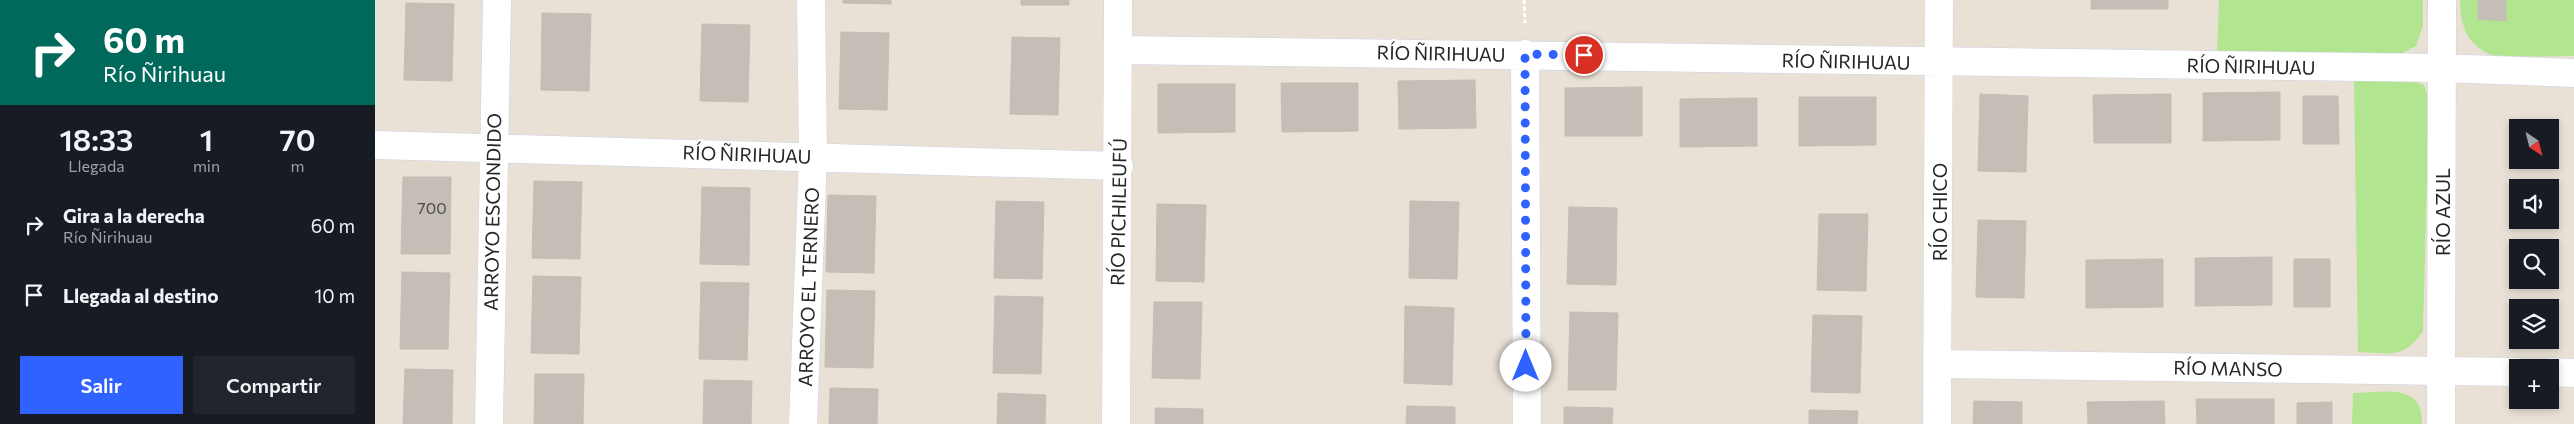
<!DOCTYPE html>
<html lang="es">
<meta charset="utf-8">
<style>
body{margin:0;font-family:Commissioner,sans-serif;background:#20242c;color:#f1f3f6;height:100vh;display:flex;flex-direction:column;font-size:19px;white-space:nowrap}
*{box-sizing:border-box;margin:0}
p{font-size:16px;color:#9ea1a6}
.icon{flex:none;width:28px;height:28px;fill:none;stroke:currentColor;stroke-width:2;stroke-linecap:round;stroke-linejoin:round}
.map{position:relative;flex:1;overflow:hidden}
.details{display:flex;flex-direction:column;background:#171b24;width:375px}
.details>*{flex:none}
.guide{background:#00695c;color:#fff;overflow:hidden}
.needle{width:32px;rotate:145deg}
.fabs{position:absolute;left:2134px;top:119px;display:grid;gap:10px}
.fabs a{display:grid;place-items:center;width:50px;height:50px;border-radius:0px;background:#171b24;box-shadow:0 2px 8px #0003;font-size:25px}
.pin{position:absolute;display:grid;place-items:center;width:42px;height:42px;color:#fff;margin:-21px;border:2px solid #fff;border-radius:50%;box-shadow:0 1px 5px #0007}
.me{position:absolute;width:55px;margin:-28px;rotate:0deg;stroke-linejoin:round;filter:drop-shadow(0 0 4px #0008)}
.turn{display:flex;align-items:center;gap:18px;height:105px;padding:0 20px;font-size:22px}
.turn .icon{width:65px;height:65px;stroke-width:2.5}
.turn b{display:block;font-size:35px;line-height:42px}
.eta{display:flex;justify-content:space-evenly;align-items:center;height:85px;text-align:center}
.eta b{font-size:30px;font-weight:600;line-height:35px}
.action{display:flex;gap:10px;margin-top:auto;padding:10px 20px}
.action a{flex:1;height:58px;border-radius:0px;background:#2f62ff;color:#fff;font-size:20px;font-weight:600;line-height:58px;text-align:center}
.action a+a{background:#20242c;color:#f1f3f6}
ul{padding:0;list-style:none}
li{display:flex;align-items:center;gap:15px;height:70px;padding:0 20px}
li div{flex:1}
li b{display:block;font-size:19px}
li em{font-style:normal}
main{display:flex;flex:1;min-height:0}
.map>svg:first-child{display:block}
.green{fill:#b1e58f}
.building{fill:#c5beb7;stroke:#c5bdb1}
.lines{fill:none;stroke-linecap:round;stroke-linejoin:round}
.minor-casing{stroke:#ccd1e1;stroke-width:29}
.path{stroke:#fff;stroke-width:3;stroke-dasharray:4 2.5;stroke-linecap:butt}
.minor{stroke:#fff;stroke-width:28}
.route{stroke:#2f62ff;stroke-width:9;stroke-dasharray:0 16.2}
.labels{text-anchor:middle;dominant-baseline:central;stroke-width:4.5;stroke-linejoin:round;paint-order:stroke}
.number-label{font-size:16px;fill:#4e4c4a}
.street-label{font-size:19px;fill:#262626;stroke:#fff}
</style>
<main>
<section class="details">
<div class="guide">
<div class="turn"><svg class="icon" aria-label="right" viewBox="0 0 24 24"><path d="M7 20v-9h11M14 6l5 5-5 5"/></svg><div><b>60 m</b>Río Ñirihuau</div></div>
</div>
<div class="eta">
<div><b>18:33</b><p>Llegada</p></div>
<div><b>1</b><p>min</p></div>
<div><b>70</b><p>m</p></div>
</div>
<ul>
<li><svg class="icon" aria-label="right" viewBox="0 0 24 24"><path d="M7 20v-9h11M14 6l5 5-5 5"/></svg><div><b>Gira a la derecha</b><p>Río Ñirihuau</p></div><em>60 m</em></li>
<li><svg class="icon" aria-label="arrive" viewBox="0 0 24 24"><path d="M6 21V4h12l-3 4 3 4H6"/></svg><div><b>Llegada al destino</b></div><em>10 m</em></li>
</ul>
<div class="action"><a>Salir</a><a>Compartir</a></div>
</section>
<div class="map">
<svg width="2199" height="424" viewBox="0 0 2199 424">
<rect width="100%" height="100%" fill="#eae1d6"/>
<path class="green" d="M1844 0H2048V25L2041 46 2022 56 1842 54Z
M2085 0H2199V56C2184 56 2124 58 2114 54 2091 43 2085 23 2085 0Z
M1979 78H2030L2049 85 2054 101 2048 331C2029 360 2014 353 1983 352Z
M1978 393C2008 393 2048 381 2047 424H1977Z"/>
<path class="building" d="M468 0H516V4L468 3Z
M646 0H694V5H646Z
M1716 0H1793V9H1716Z
M2103 0H2131V21L2103 19Z
M31 3 79 4 77 81 29 80Z
M167 13 216 14 214 91 166 90Z
M327 24 375 25 373 102 325 101Z
M466 32 514 33 512 110 464 109Z
M637 37 685 38 683 115 635 114Z
M1100 80 1101 128 1024 129 1023 81Z
M906 83H983V131L907 132Z
M783 84H860V132L783 133Z
M1267 87V136H1190V88Z
M1905 92V140L1828 141V93Z
M1605 94 1653 96 1651 172 1603 171Z
M1796 94V143H1719L1718 95Z
M1928 96H1963L1964 144H1928Z
M1424 97H1501V145L1424 146Z
M1382 98V146L1305 147V99Z
M28 177H76L75 254H26Z
M159 181 207 182 205 259 157 258Z
M327 187 375 188 374 265 325 264Z
M453 195 501 196 499 273 451 272Z
M621 201 669 202 667 279 619 278Z
M1035 201 1084 202 1082 279 1034 278Z
M782 204 831 205 829 282 781 281Z
M1194 207 1242 208 1241 285 1192 284Z
M1444 214H1493L1491 291 1442 290Z
M1603 220 1651 221 1649 298 1601 297Z
M1897 257V305L1820 306V258Z
M1788 259V307L1711 308V260Z
M1919 259H1955V307H1919Z
M27 272 75 273 73 349H25Z
M158 276 206 277 204 354 156 353Z
M326 282 374 283 372 360 324 359Z
M452 290 500 291 498 368 450 367Z
M620 296 668 297 666 374 618 373Z
M779 302H827L825 379 777 378Z
M1030 306 1079 308 1077 385 1029 383Z
M1195 312 1243 313 1241 390H1193Z
M1438 315 1487 316 1485 393 1436 392Z
M30 369 78 370 77 424H28Z
M160 374H209L208 424H159Z
M329 380 377 381 376 424H328Z
M455 388 503 389 502 424H454Z
M623 393 671 395 670 424H622Z
M1821 399H1899V424H1822Z
M1599 401 1647 402V424H1598Z
M1789 401 1790 424H1713L1712 402Z
M1957 402V424H1922V403Z
M1032 406 1080 407V424H1031Z
M1189 407 1238 408 1237 424H1189Z
M780 408 828 409V424H780Z
M1434 410 1483 411 1482 424H1434Z"/>
<g class="lines">
<defs>
<path id="minor" d="M743 50 2067 68 2199 73
M1150 54 1152 424
M0 145 744 166
M1563 364 2142 372
M2175 372 2199 373
M114 424 122 0
M428 424 438 156 436 0
M741 424 743 0
M1562 424 1564 0
M2066 424 2067 0"/>
</defs>
<use href="#minor" class="minor-casing"/>
<path class="path" d="M1149 0 1150 23"/>
<use href="#minor" class="minor"/>
</g>
<g class="lines">
<path class="route" d="M1151 366 1150 54 1209 55"/>
</g>
<g class="labels">
<g class="number-label">
<text x="57" y="207">700</text>
</g>
<g class="street-label">
<text transform="translate(1066 53) rotate(1)">RÍO ÑIRIHUAU</text>
<text transform="translate(1471 61) rotate(1)">RÍO ÑIRIHUAU</text>
<text transform="translate(1876 66) rotate(1)">RÍO ÑIRIHUAU</text>
<text transform="translate(372 154) rotate(2)">RÍO ÑIRIHUAU</text>
<text transform="translate(117 212) rotate(-89)">ARROYO ESCONDIDO</text>
<text transform="translate(743 212) rotate(-89)">RÍO PICHILEUFÚ</text>
<text transform="translate(1564 212) rotate(-90)">RÍO CHICO</text>
<text transform="translate(2067 212) rotate(-90)">RÍO AZUL</text>
<text transform="translate(433 287) rotate(-88)">ARROYO EL TERNERO</text>
<text transform="translate(1853 368) rotate(1)">RÍO MANSO</text>
</g>
</g>
</svg>
<div class="fabs">
<a><svg class="needle" viewBox="-14 -14 28 28"><path d="M0-13l5 13h-10z" fill="#e53935"/><path d="M0 13l5-13h-10z" fill="#9ea1a6"/></svg></a>
<a><svg class="icon" aria-label="sound" viewBox="0 0 24 24"><path d="M4 9h4l5-4v14l-5-4H4zM17 9q2 3 0 6"/></svg></a>
<a><svg class="icon" aria-label="search" viewBox="0 0 24 24"><circle cx="10" cy="10" r="6"/><path d="M15 15l6 6"/></svg></a>
<a><svg class="icon" aria-label="layers" viewBox="0 0 24 24"><path d="M12 4l9 5-9 5-9-5zM3 14l9 5 9-5"/></svg></a>
<a>+</a>
</div>
<div class="pin" style="left:1209px;top:55px;background:#d93025"><svg class="icon" aria-label="arrive" viewBox="0 0 24 24"><path d="M6 21V4h12l-3 4 3 4H6"/></svg></div>
<svg class="me" style="left:1151px;top:366px" viewBox="-20 -20 40 40"><circle r="19" fill="#fff"/><path d="M0-13L10 11 0 6-10 11z" fill="#2f62ff"/></svg>
</div>
</main>
